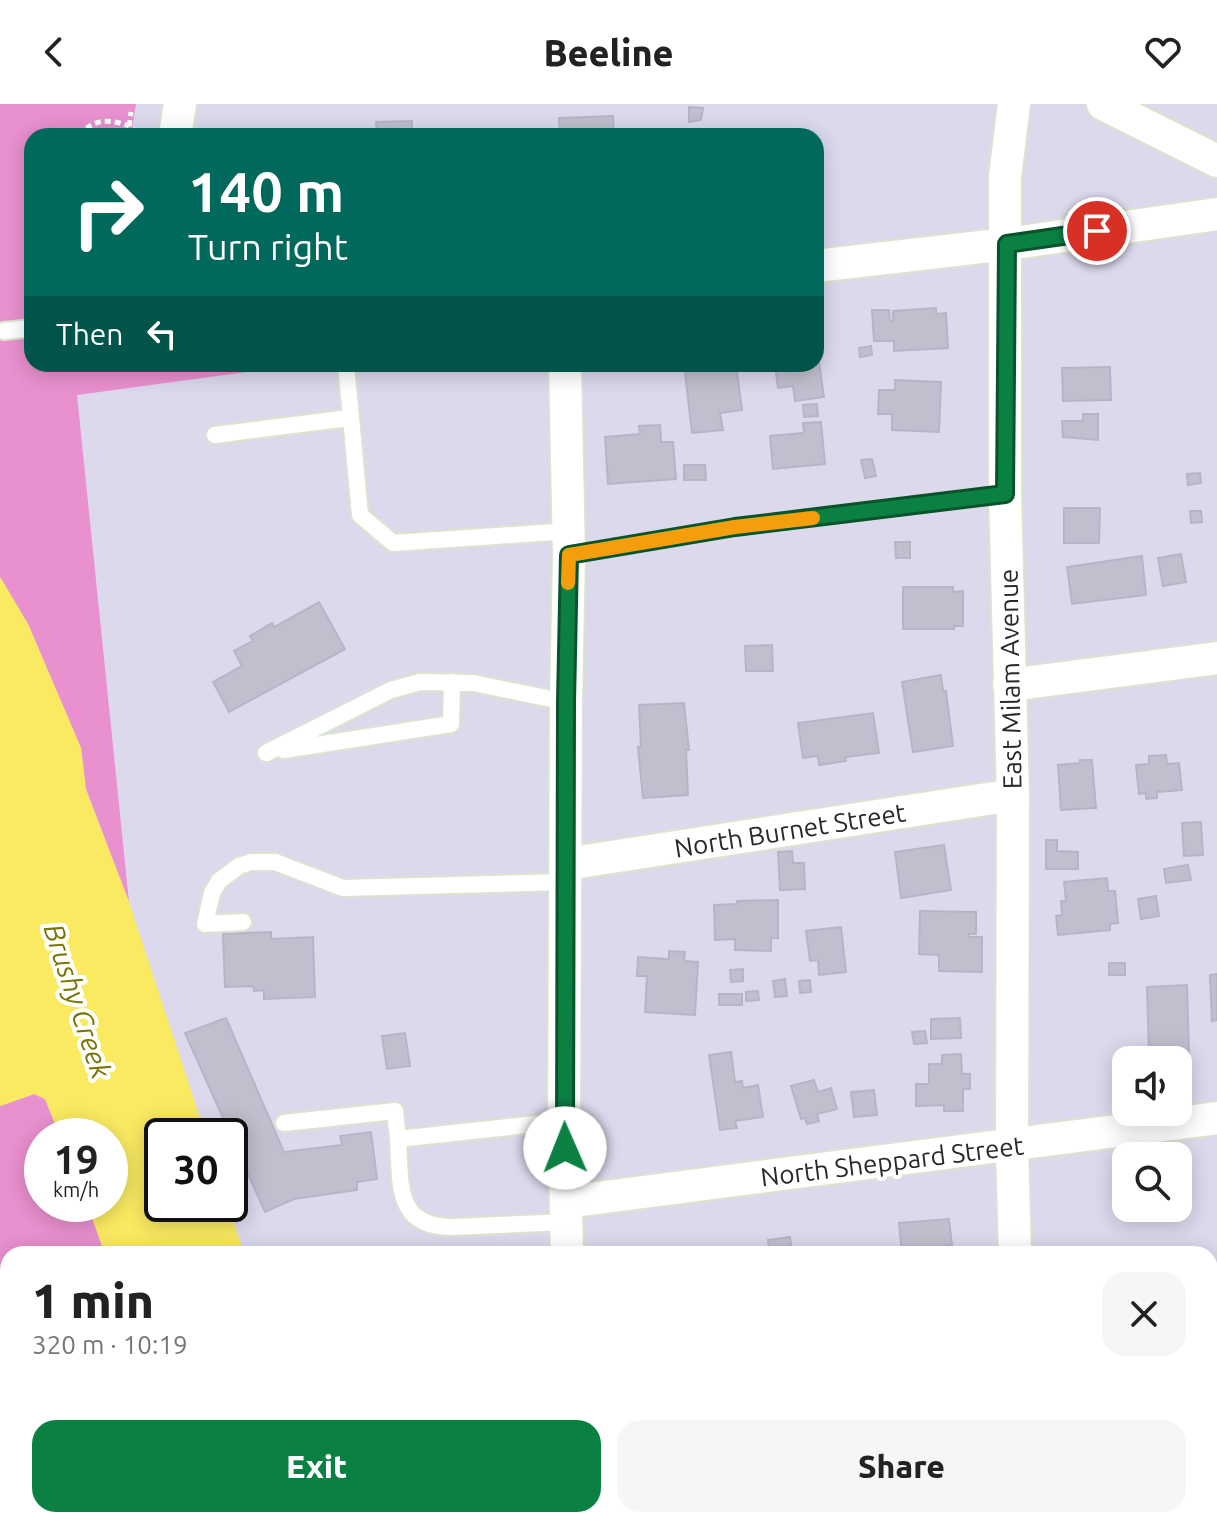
<!DOCTYPE html>
<meta charset="utf-8">
<style>
body{margin:0;font-family:Ubuntu,sans-serif;background:#f6f6f6;color:#222;height:100vh;display:flex;flex-direction:column;font-size:30px;white-space:nowrap}
*{box-sizing:border-box;margin:0}
p{font-size:26px;color:#767676}
.icon{flex:none;width:44px;height:44px;fill:none;stroke:currentColor;stroke-width:2;stroke-linecap:round;stroke-linejoin:round}
.map{position:relative;flex:1;overflow:hidden}
.drawer{position:absolute;left:0px;top:1142px;width:1218px;height:282px;display:flex;flex-direction:column;background:#fff;border-radius:24px 24px 0 0;box-shadow:0 4px 20px #0003}
.drawer>*{flex:none}
.guide{position:absolute;left:24px;top:24px;width:800px;height:244px;border-radius:24px;box-shadow:0 4px 20px #0003;background:#00695c;color:#fff;overflow:hidden}
.fabs{position:absolute;left:1112px;top:942px;display:grid;gap:16px}
.fabs a{display:grid;place-items:center;width:80px;height:80px;border-radius:16px;background:#fff;box-shadow:0 4px 20px #0003;font-size:40px}
.speed{position:absolute;left:24px;top:1014px;display:flex;gap:16px;font-size:40px;font-weight:700;text-align:center}
.speed>*{display:grid;place-content:center;width:104px;height:104px;border-radius:50%;background:#fff;box-shadow:0 4px 20px #0003;line-height:1}
.speed small{font-size:20px;font-weight:400}
.speed .limit{border:4px solid #111;border-radius:12px;background:#fff;color:#111}
.pin{position:absolute;display:grid;place-items:center;width:68px;height:68px;color:#fff;margin:-34px;border:4px solid #fff;border-radius:50%;box-shadow:0 2px 8px #0007}
.me{position:absolute;width:88px;margin:-44px;rotate:359deg;stroke-linejoin:round;filter:drop-shadow(0 0 6px #0008)}
.turn{display:flex;align-items:center;gap:28px;height:168px;padding:0 32px;font-size:36px}
.turn .icon{width:104px;height:104px;stroke-width:2.5}
.turn b{display:block;font-size:56px;line-height:68px}
.then{display:flex;align-items:center;height:76px;padding:0 32px;background:#0003;gap:16px;font-size:30px}
.round{display:grid;place-items:center;flex:none;width:84px;height:84px;border-radius:24px;background:#f6f6f6}
.overview{display:flex;align-items:center;justify-content:space-between;height:136px;padding:0 32px}
h1{font-size:48px;font-weight:800;line-height:60px}
.button{display:flex;gap:16px;margin-top:auto;padding:16px 32px}
.button a{flex:1;height:92px;border-radius:24px;background:#0b8043;color:#fff;font-size:32px;font-weight:800;line-height:92px;text-align:center}
.button a+a{background:#f6f6f6;color:#222}
header{display:flex;justify-content:space-between;align-items:center;height:104px;padding:0 32px;background:#fff;font-size:36px;font-weight:800}
.map>svg:first-child{display:block}
.green{fill:#e990cf}
.water{fill:#faea62}
.building{fill:#c2bece;stroke:#b9b3c8;stroke-width:2}
.lines{fill:none;stroke-linecap:round;stroke-linejoin:round}
.service-casing{stroke:#dae4ce;stroke-width:20}
.minor-casing{stroke:#dae4ce;stroke-width:36}
.path{stroke:#fff;stroke-width:5;stroke-dasharray:6 4;stroke-linecap:butt}
.service{stroke:#fff;stroke-width:16}
.minor{stroke:#fff;stroke-width:32}
.route-casing{stroke:#07532c;stroke-width:20}
.route{stroke:#0b8043;stroke-width:14}
.slow{stroke:#f59e0b;stroke-width:14}
.labels{text-anchor:middle;dominant-baseline:central;stroke-width:8;stroke-linejoin:round;paint-order:stroke}
.street-label{font-size:26px;fill:#292929;stroke:#fff}
.water-label{font-size:28px;font-style:italic;fill:#797606;stroke:#fff}
</style>
<header><svg class="icon" aria-label="back" viewBox="0 0 24 24"><path d="M15 5l-7 7 7 7"/></svg>Beeline<svg class="icon" aria-label="heart" viewBox="0 0 24 24"><path d="M12 20l-8-8c-3-5 5-10 8-4 3-6 11-1 8 4z"/></svg></header>
<div class="map">
<svg width="1217" height="1423" viewBox="0 0 1217 1423">
<rect width="100%" height="100%" fill="#ddd9ed"/>
<path class="green" d="M0 0H136L131 32H32V260H275L276 264 77 291 129 798 86 685 81 644 28 520 0 473Z
M34 990 45 995 60 1032H42V1100H87L105 1150H8V1416H132V1423H0V1002Z"/>
<path class="water" d="M0 473 28 520 81 644 86 686 129 798 206 1032H162V1100H228L244 1150H105L87 1100H110V1032H60L45 995 34 990 0 1002Z
M132 1416H298L299 1423H132Z"/>
<path class="building" d="M689 3 703 4 701 16 689 18Z
M613 12 614 32H560L559 14Z
M412 17V32H377L376 18Z
M936 204V210L946 209 948 244 894 247V237H874L872 206H889L890 217H893V207Z
M816 237 824 293 795 297 793 282 778 284 775 260H816Z
M871 242 872 251 860 253 859 244Z
M684 260H736L742 306 720 309 723 326 692 329Z
M1110 263 1111 296 1063 297 1062 264Z
M895 276 941 278 939 328 892 326V310H878L879 286H895Z
M817 300 818 312 804 313 803 301Z
M1083 310H1098V336L1063 333 1062 317H1083Z
M821 318 825 360 773 365 770 332 804 329 803 319Z
M660 321 661 338H673L676 375 608 380 605 333 640 330 639 322Z
M872 355 876 372 865 374 861 356Z
M684 361H705L706 376H684Z
M1200 369 1201 379 1188 381 1187 370Z
M1064 404H1100L1099 439H1064Z
M1190 407H1201L1202 418 1191 419Z
M895 438H910V454H896Z
M1181 450 1186 478 1163 482 1158 454Z
M1142 452 1146 491 1072 500 1067 463Z
M903 483H953V488L963 487V522H954V525H903Z
M319 498 345 545 229 608 213 578 242 562 234 547 253 537 250 532 272 519 274 523Z
M772 541 773 567H746L745 542Z
M941 571 943 587H946L953 642 913 648 902 578Z
M684 599 689 646H686L688 691 643 694 638 643H641L639 601Z
M873 609 879 649 845 653 846 657 819 661 818 652 803 654 798 619Z
M1166 651 1167 660 1179 659 1182 686 1157 688V694L1146 695V689L1139 690 1136 661 1149 660V652Z
M1080 656H1092L1096 704 1061 706 1058 661 1080 659Z
M1201 718 1203 751 1184 752 1182 719Z
M1046 736H1057V747L1078 748V765H1046Z
M944 741 951 786 901 794 895 748Z
M792 747 793 759H804L805 785 780 786 778 748Z
M1188 761 1191 776 1166 779 1164 765Z
M1107 774 1108 787H1115L1118 819 1110 820V826L1058 831 1056 812 1062 811 1061 797H1066L1064 778Z
M1156 792 1159 812 1141 815 1138 795Z
M778 796V834H771V847L735 846V835L715 836 714 801 737 800V797Z
M920 807 976 808V830H969V833H982V868L939 867V851L919 850Z
M841 823 846 868 819 871 818 856 810 857 806 827Z
M271 828V835L313 833 315 893 264 895V886L254 887 253 882 225 883 223 830Z
M669 847 685 848 684 857 698 858 695 911 645 908 647 872H637L638 853 669 855Z
M1109 859H1125V871H1109Z
M743 865V877L731 878 730 866Z
M1217 870V916L1212 917 1210 871Z
M785 875 787 892 775 893 773 877Z
M810 876 811 888 800 889 799 877Z
M1187 881 1189 950 1149 951 1147 883Z
M758 887 759 896 746 897V888Z
M719 890H742V901H719Z
M226 914 284 1048 342 1041 340 1032 371 1028 377 1075 357 1078V1086L294 1095 265 1108 185 929Z
M960 914 961 934 931 935V915Z
M925 927 927 939 914 940 912 928Z
M405 929 410 962 387 965 382 932Z
M731 948 735 978 742 977 743 984 758 981 763 1013 735 1017 737 1024 720 1026 709 951Z
M961 950 962 970H970V985H963V1007H944V1001L916 1002V980H929V960H942V951Z
M814 976 818 988 831 984 837 1005 817 1010 819 1017 807 1020 805 1014 801 1015 791 982Z
M874 986 877 1011 854 1013 851 988Z
M949 1115 952 1141H947L948 1150H902L899 1119Z
M790 1133 792 1150H770L768 1136Z
M443 1416H494V1423H443Z
M631 1416H689V1423H631Z
M728 1416H781V1423H728Z
M835 1416H886L888 1423H836Z
M929 1416H961L962 1422 944 1423V1420L930 1422Z"/>
<g class="lines">
<defs>
<path id="service" d="M4 227 32 224
M346 260 360 411 393 439 569 427
M215 331 349 314
M569 451 735 423 1005 390
M284 646 451 620 452 578
M266 649 391 586 420 578 473 579 566 598
M243 818 205 820 212 789 219 777 239 762 251 758H275L343 784 566 778
M564 1017 398 1035C401 1080 394 1123 453 1123L567 1118
M284 1019 395 1007 398 1035"/>
<path id="minor" d="M1014 0 1005 73V390L1013 691 1012 1042 1015 1150
M1103 0 1217 57
M175 32 180 0
M816 162 1007 140 1217 110
M565 260 569 451 566 598 564 1017 567 1150
M1009 581 1217 554
M566 760 1013 691
M566 1098 1217 1014
M569 1416V1423
M1022 1416V1423"/>
</defs>
<use href="#service" class="service-casing"/>
<use href="#minor" class="minor-casing"/>
<path class="path" d="M80 32C91 14 111 15 129 22
M128 32 131 8"/>
<use href="#service" class="service"/>
<use href="#minor" class="minor"/>
</g>
<g class="lines">
<defs>
<path id="route" d="M565 1044 566 598 569 451 735 423 1005 390 1007 140 1097 127"/>
</defs>
<use href="#route" class="route-casing"/>
<use href="#route" class="route"/>
<path class="slow" d="M568 479 569 451 735 423 813 414"/>
</g>
<g class="labels">
<g class="street-label">
<text transform="translate(1010 575) rotate(-91)">East Milam Avenue</text>
<text transform="translate(790 726) rotate(-9)">North Burnet Street</text>
<text transform="translate(892 1057) rotate(-7)">North Sheppard Street</text>
</g>
<g class="water-label">
<text transform="translate(78 897) rotate(72)">Brushy Creek</text>
</g>
</g>
</svg>
<div class="fabs">
<a><svg class="icon" aria-label="sound" viewBox="0 0 24 24"><path d="M4 9h4l5-4v14l-5-4H4zM17 9q2 3 0 6"/></svg></a>
<a><svg class="icon" aria-label="search" viewBox="0 0 24 24"><circle cx="10" cy="10" r="6"/><path d="M15 15l6 6"/></svg></a>
</div>
<div class="speed"><div>19<small>km/h</small></div><div class="limit">30</div></div>
<div class="pin" style="left:1097px;top:127px;background:#d93025"><svg class="icon" aria-label="arrive" viewBox="0 0 24 24"><path d="M6 21V4h12l-3 4 3 4H6"/></svg></div>
<svg class="me" style="left:565px;top:1044px" viewBox="-20 -20 40 40"><circle r="19" fill="#fff"/><path d="M0-13L10 11 0 6-10 11z" fill="#0b8043"/></svg>
<div class="guide">
<div class="turn"><svg class="icon" aria-label="right" viewBox="0 0 24 24"><path d="M7 20v-9h11M14 6l5 5-5 5"/></svg><div><b>140 m</b>Turn right</div></div>
<div class="then">Then<svg class="icon" aria-label="left" viewBox="0 0 24 24"><path d="M17 20v-9H6M10 6l-5 5 5 5"/></svg></div>
</div>
<section class="drawer">
<div class="overview"><div><h1>1 min</h1><p>320 m · 10:19</p></div><a class="round"><svg class="icon" aria-label="close" viewBox="0 0 24 24"><path d="M6 6l12 12M18 6L6 18"/></svg></a></div>
<div class="button"><a>Exit</a><a>Share</a></div>
</section>
</div>
